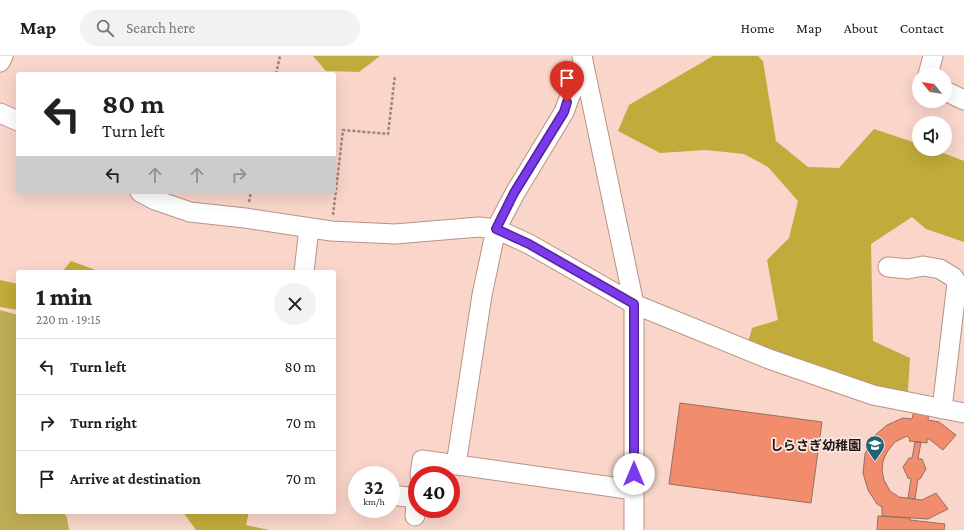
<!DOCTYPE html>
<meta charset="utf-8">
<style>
body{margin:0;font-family:"Crimson Pro","Noto Sans JP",serif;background:#f2f2f2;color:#202124;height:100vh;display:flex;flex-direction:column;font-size:15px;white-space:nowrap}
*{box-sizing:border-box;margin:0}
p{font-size:13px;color:#757577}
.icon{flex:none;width:22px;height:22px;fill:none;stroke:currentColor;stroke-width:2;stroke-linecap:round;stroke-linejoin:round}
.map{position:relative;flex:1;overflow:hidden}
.panel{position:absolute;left:16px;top:214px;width:320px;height:244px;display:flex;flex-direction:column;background:#fff;border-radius:4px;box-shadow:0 4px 16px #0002}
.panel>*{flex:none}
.hud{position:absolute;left:16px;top:16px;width:320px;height:122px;border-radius:4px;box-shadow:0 4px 16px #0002;background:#fff;color:#202124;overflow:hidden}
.needle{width:26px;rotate:300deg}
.controls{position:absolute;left:912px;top:12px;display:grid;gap:8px}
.controls a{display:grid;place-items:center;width:40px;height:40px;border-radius:50%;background:#fff;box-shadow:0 4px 16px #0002;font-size:20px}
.speed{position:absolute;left:348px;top:410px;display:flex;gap:8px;font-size:20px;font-weight:700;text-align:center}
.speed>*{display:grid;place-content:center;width:52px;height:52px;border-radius:50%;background:#fff;box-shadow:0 4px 16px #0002;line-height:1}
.speed small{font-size:10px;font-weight:400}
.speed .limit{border:6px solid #d22;background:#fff;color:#111}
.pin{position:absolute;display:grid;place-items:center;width:34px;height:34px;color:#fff;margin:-41px -17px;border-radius:50% 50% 50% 0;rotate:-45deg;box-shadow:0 0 4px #0007}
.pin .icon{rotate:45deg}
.me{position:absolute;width:44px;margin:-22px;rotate:0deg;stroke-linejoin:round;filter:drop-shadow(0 0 3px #0008)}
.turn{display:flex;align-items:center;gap:14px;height:84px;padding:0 20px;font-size:18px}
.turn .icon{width:52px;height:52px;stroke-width:2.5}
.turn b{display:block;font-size:28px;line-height:34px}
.lanes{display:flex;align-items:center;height:38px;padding:0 20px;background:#0003;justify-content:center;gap:20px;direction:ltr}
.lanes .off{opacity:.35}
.round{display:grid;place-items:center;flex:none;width:42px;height:42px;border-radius:21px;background:#f2f2f2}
.headline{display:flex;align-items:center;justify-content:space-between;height:68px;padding:0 20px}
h1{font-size:24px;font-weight:800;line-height:30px}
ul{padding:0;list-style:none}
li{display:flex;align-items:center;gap:12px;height:56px;padding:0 20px;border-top:1px solid #e0e0e0}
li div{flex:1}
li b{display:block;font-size:15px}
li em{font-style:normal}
header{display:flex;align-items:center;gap:24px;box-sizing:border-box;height:56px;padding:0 20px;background:#fff;border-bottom:1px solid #e0e0e0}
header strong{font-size:19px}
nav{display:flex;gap:22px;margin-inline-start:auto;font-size:14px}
.search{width:280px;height:36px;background:#f2f2f2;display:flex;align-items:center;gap:10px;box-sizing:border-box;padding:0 14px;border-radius:22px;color:#757577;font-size:15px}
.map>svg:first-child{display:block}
.green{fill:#bfad55}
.forest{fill:#c1ab3a}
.building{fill:#f18c6c;stroke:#966f63}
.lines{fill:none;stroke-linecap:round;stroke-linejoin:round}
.minor-casing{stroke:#bb9285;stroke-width:21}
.path{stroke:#9f847c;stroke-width:2.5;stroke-dasharray:3 2;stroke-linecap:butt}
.minor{stroke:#fff;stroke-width:19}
.route-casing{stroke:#51269a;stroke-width:10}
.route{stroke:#7c3aed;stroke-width:7}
.labels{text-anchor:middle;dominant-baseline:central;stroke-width:3.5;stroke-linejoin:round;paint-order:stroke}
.poi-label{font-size:13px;font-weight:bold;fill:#251511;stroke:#f9e7e1;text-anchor:end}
</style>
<header>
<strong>Map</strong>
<div class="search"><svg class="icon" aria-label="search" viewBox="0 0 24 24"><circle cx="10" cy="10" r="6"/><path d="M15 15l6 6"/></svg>Search here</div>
<nav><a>Home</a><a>Map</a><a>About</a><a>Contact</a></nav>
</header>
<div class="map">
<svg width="964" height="474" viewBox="0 0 964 474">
<rect width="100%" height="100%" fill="#f9d5ca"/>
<path class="green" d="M0 254 18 259V456H64L67 462 69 474H0Z"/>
<path class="forest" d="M313 0H380L359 16 326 15Z
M713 0H758L763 5 776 85 808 111 839 112 874 73 919 88V93H933L964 105V186L926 173 912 161 871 188 873 285 910 302 908 335 868 332 748 287 752 272 778 264 767 204 789 182 798 145 768 111 744 98 706 94 660 97 618 75 629 49Z
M71 205 101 216H62Z
M0 224 18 228V254L0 251Z
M183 456H249L246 469 269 474H196Z"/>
<path class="building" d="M680 347 822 366 811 447 669 428Z
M914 354 929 356 928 364 939 366 956 379 943 394 929 383H927V387L909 385 910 383 907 380 895 386 887 396 883 405 882 414 884 424 890 435 899 441 922 444 936 437 948 453 928 463 882 460V451L877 448 868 434 863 417 865 398 873 381 887 369 903 362 912 363Z
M915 386H921L918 403H922L926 413 920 423H918L915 443 908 442 911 423 908 422 903 411 909 402H912Z
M878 460 910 462V464L945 468 944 474H877Z"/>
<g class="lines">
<defs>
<path id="minor" d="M582 0 634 248V474
M0 6 3 0
M928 19 933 0
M945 35 964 44
M0 57 18 65
M140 136 155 144 190 156 245 162 331 175 395 178 479 171 496 173 529 188 634 248 769 303 873 339 964 357
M888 211 908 213 923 210 940 213 953 221 957 227 942 353
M304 216 309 172
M456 409 482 239 496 173 515 137 564 56 571 37 585 16
M420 419 422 404 634 434
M391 439 416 442
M415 460 417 436"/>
</defs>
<use href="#minor" class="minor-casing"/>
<path class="path" d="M276 18 280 0
M249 146 251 136
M333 159 343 74 388 78 395 19"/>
<use href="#minor" class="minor"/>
</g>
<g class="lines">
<defs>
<path id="route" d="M567 46 564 56 514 137 496 173 529 188 634 248V418"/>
</defs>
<use href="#route" class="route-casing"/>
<use href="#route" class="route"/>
</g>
<defs>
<symbol id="school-pin" viewBox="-11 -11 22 30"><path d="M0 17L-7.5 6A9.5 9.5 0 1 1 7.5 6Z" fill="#1f6476" stroke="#f9e7e1"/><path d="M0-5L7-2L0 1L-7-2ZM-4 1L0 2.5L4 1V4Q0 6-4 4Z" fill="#fff"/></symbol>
</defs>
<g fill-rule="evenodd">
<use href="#school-pin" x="864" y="378" width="22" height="30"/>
</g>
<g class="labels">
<g class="poi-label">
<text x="861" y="389">しらさぎ幼稚園</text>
</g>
</g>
</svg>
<div class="controls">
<a><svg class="needle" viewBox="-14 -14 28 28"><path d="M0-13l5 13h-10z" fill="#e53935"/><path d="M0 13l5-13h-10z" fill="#757577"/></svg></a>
<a><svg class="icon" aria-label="sound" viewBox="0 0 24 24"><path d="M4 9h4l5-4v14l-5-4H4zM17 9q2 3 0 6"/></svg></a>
</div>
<div class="speed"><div>32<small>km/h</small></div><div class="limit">40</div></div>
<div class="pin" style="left:567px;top:46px;background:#d93025"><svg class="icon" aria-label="arrive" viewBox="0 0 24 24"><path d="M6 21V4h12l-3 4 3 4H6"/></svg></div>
<svg class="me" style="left:634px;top:418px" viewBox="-20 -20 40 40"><circle r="19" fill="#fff"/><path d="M0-13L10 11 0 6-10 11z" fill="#7c3aed"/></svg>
<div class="hud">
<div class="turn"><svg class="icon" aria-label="left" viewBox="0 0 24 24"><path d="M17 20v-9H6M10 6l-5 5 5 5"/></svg><div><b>80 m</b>Turn left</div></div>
<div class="lanes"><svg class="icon" aria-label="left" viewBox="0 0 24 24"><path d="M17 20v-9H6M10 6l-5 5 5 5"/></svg><svg class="icon off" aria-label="ahead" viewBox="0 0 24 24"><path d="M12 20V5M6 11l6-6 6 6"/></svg><svg class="icon off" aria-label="ahead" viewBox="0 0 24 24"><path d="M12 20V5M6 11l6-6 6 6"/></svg><svg class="icon off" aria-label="right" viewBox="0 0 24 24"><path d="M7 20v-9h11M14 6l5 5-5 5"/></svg></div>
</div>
<section class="panel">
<div class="headline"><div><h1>1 min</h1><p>220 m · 19:15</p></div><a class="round"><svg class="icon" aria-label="close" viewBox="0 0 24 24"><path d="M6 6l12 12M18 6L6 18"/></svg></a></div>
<ul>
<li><svg class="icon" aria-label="left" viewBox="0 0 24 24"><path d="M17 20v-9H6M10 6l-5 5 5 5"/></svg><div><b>Turn left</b></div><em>80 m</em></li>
<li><svg class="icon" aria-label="right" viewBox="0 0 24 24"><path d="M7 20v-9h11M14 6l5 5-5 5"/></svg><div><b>Turn right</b></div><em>70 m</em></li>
<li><svg class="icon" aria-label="arrive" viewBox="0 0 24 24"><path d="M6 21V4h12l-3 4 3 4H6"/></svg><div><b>Arrive at destination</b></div><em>70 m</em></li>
</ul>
</section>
</div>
